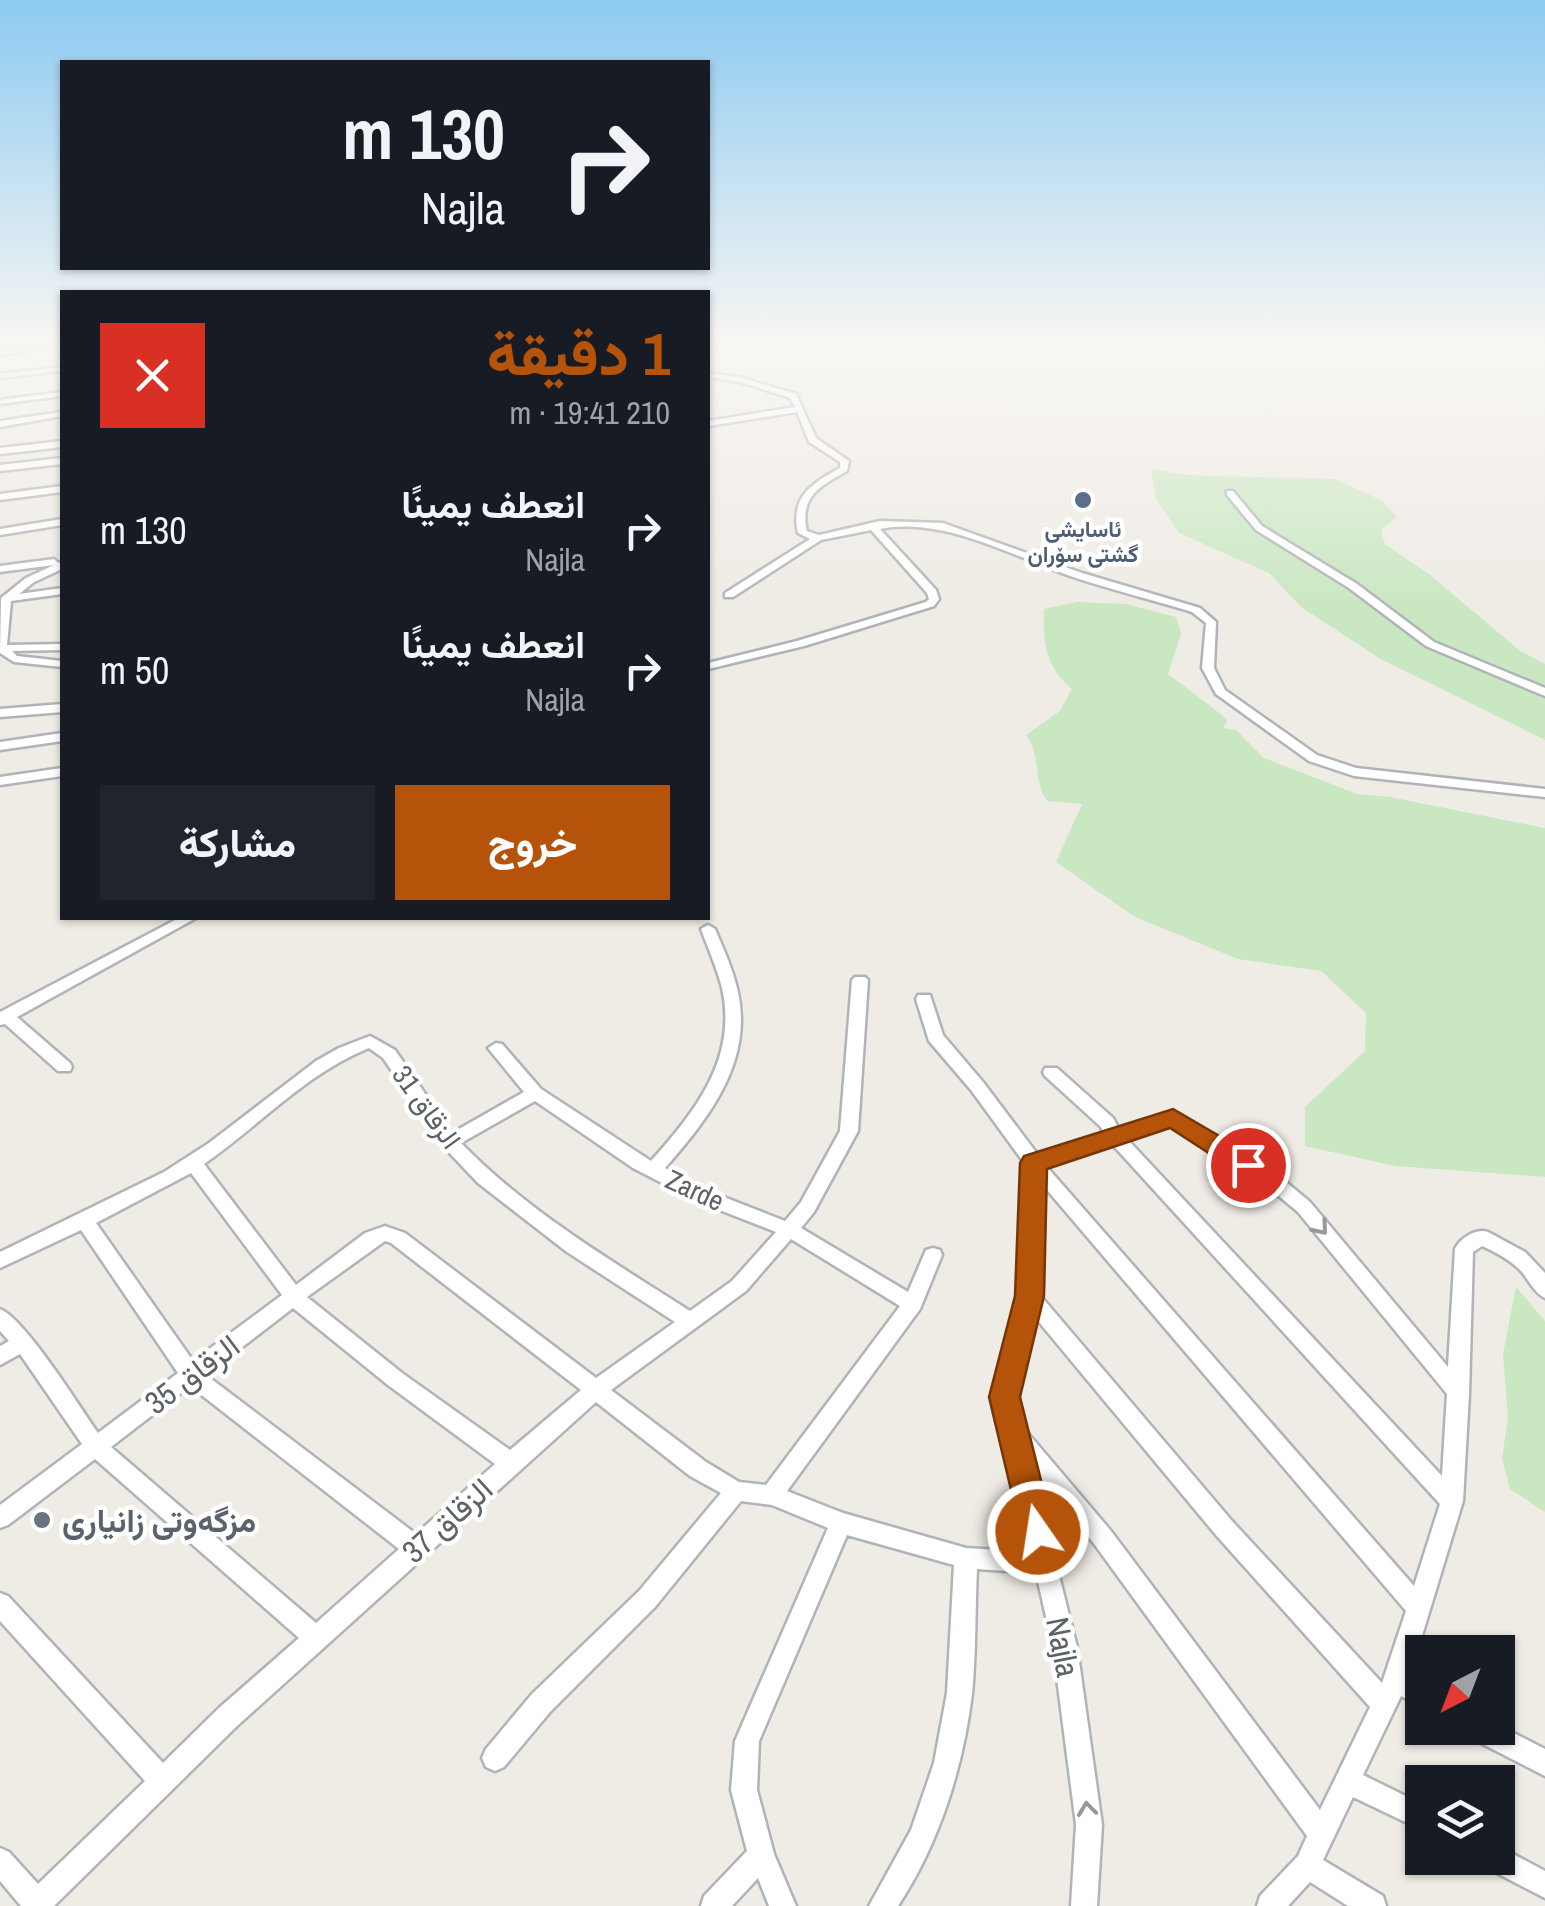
<!DOCTYPE html>
<html lang="ar">
<meta charset="utf-8">
<style>
body{margin:0;font-family:"Archivo Narrow",Vazirmatn,sans-serif;background:#20242c;color:#f1f3f6;direction:rtl;height:100vh;display:flex;flex-direction:column;font-size:38px;white-space:nowrap}
*{box-sizing:border-box;margin:0}
p{font-size:32px;color:#9ea1a6}
.icon{flex:none;width:55px;height:55px;fill:none;stroke:currentColor;stroke-width:2;stroke-linecap:round;stroke-linejoin:round}
.map{position:relative;flex:1;overflow:hidden;direction:ltr}
.side{position:absolute;left:60px;top:290px;width:650px;height:630px;display:flex;flex-direction:column;background:#171b24;border-radius:0px;box-shadow:0 2px 8px #0004;direction:rtl}
.side>*{flex:none}
.top-card{position:absolute;left:60px;top:60px;width:650px;height:210px;border-radius:0px;box-shadow:0 2px 8px #0004;direction:rtl;background:#171b24;color:#f1f3f6;overflow:hidden}
.needle{width:65px;rotate:222deg}
.tools{position:absolute;left:1405px;top:1635px;display:grid;gap:20px}
.tools a{display:grid;place-items:center;width:110px;height:110px;border-radius:0px;background:#171b24;box-shadow:0 2px 8px #0004;font-size:50px}
.pin{position:absolute;display:grid;place-items:center;width:85px;height:85px;color:#fff;margin:-42px;border:5px solid #fff;border-radius:50%;box-shadow:0 2px 10px #0007}
.me{position:absolute;width:110px;margin:-55px;rotate:347deg;stroke-linejoin:round;filter:drop-shadow(0 0 8px #0008)}
.turn{display:flex;align-items:center;gap:35px;height:210px;padding:0 40px;font-size:45px}
.turn .icon{width:130px;height:130px;stroke-width:2.5}
.turn b{display:block;font-size:70px;line-height:85px}
.round{display:grid;place-items:center;flex:none;width:105px;height:105px;border-radius:0px;background:#20242c}
.head{display:flex;align-items:center;justify-content:space-between;height:170px;padding:0 40px}
h1{font-size:60px;font-weight:800;line-height:75px;color:#b45309}
.cta{display:flex;gap:20px;margin-top:auto;padding:20px 40px}
.cta a{flex:1;height:115px;border-radius:0px;background:#b45309;color:#fff;font-size:40px;font-weight:800;line-height:115px;text-align:center}
.cta a+a{background:#20242c;color:#f1f3f6}
ul{padding:0;list-style:none}
li{display:flex;align-items:center;gap:30px;height:140px;padding:0 40px}
li div{flex:1}
li b{display:block;font-size:38px}
li em{font-style:normal}
.map>svg:first-child{display:block}
.green{fill:#c9e7c1}
.lines{fill:none;stroke-linecap:round;stroke-linejoin:round}
.street-casing{stroke:#b0b4b8;stroke-width:5}
.street{fill:#fff;fill-rule:evenodd}
.oneway{stroke:#96999c}
.route{fill:#b45309;stroke:#753606;stroke-width:2.5}
.service-dot{fill:#5c6f8a;stroke:#fff;stroke-width:4}
.worship-dot{fill:#6b7280;stroke:#fff;stroke-width:4}
.labels{text-anchor:middle;dominant-baseline:central;stroke-width:9;stroke-linejoin:round;paint-order:stroke}
.far-service-label{font-size:22px;font-weight:bold;fill:#4e5e75;stroke:#fff}
.street-label{font-size:28px;fill:#5d6266;stroke:#fff}
.near-street-label{font-size:32px;fill:#5d6266;stroke:#fff}
.near-worship-label{font-size:32px;font-weight:bold;fill:#5b616d;stroke:#fff;text-anchor:start}
</style>
<div class="map">
<svg width="1545" height="1906" viewBox="0 0 1545 1906">
<rect width="100%" height="100%" fill="#efebe5"/>
<path class="green" d="M1151 469 1186 475 1335 479 1381 500 1397 517 1381 530 1385 544 1429 574 1519 650 1545 664V740L1379 658 1301 607 1269 573 1179 533 1156 499Z
M1077 602 1126 604 1176 617 1181 634 1168 674 1222 715 1227 721 1223 728 1236 730 1264 758 1357 794 1390 797 1545 828V1177L1395 1166 1305 1146V1107L1365 1051 1366 1013 1321 971 1238 959 1135 917 1056 862 1082 804 1047 801C1032 778 1042 757 1026 735L1060 711 1072 689C1046 667 1043 644 1044 609Z
M1516 1287 1545 1321V1512L1510 1489 1502 1458 1508 1418 1503 1354Z"/>
<g class="lines">
<defs>
<path id="street" d="M53 343H62V346L0 355V351Z
M62 367V371L0 378V374Z
M708 373 742 378 796 394 816 438 849 461 847 471C820 486 799 497 807 531L819 535 880 521 943 523 1082 573 1200 608 1216 622 1214 668 1225 690 1317 755 1356 768 1545 789V797L1354 776 1309 761 1216 694 1202 668 1206 623 1192 612C1153 600 1112 590 1073 577 1014 557 943 516 880 529L936 590 939 599 934 606 804 646 708 669V663L797 641 926 602 929 599 927 593 871 530 821 540 733 597H725V593L810 539 798 533C790 497 811 484 840 468V462L809 442 797 412 708 426V421L795 407 790 398 741 382 708 377Z
M62 392V396L0 404V400Z
M62 412V416L0 427V421Z
M62 441V447L0 454V448Z
M62 458V464L0 471V465Z
M62 486V492L0 500V494Z
M1227 491H1233L1262 526 1357 584 1434 642 1545 688V696L1426 646 1349 588 1256 530 1227 495Z
M62 519V525L0 535V529Z
M54 559 58 563 62 562V569L34 582 19 594 62 588V594L11 601 7 645 62 644V650L12 651 17 656 62 661V667L14 662 0 653 1 598 26 578 54 565 0 572V566Z
M62 704V712L0 717V709Z
M62 733V741L0 750V742Z
M62 768V776L0 785V777Z
M179 918H196L17 1017 70 1063 72 1067 70 1071H58L5 1024 0 1025V1012Z
M708 925 715 929C723 948 732 967 737 988 755 1060 709 1118 665 1168L711 1192 785 1221 801 1202 840 1131 852 980 855 977H865L868 980 858 1131 814 1212 801 1228 908 1292 926 1250 933 1248 940 1250 942 1255 920 1309 787 1491 843 1513 966 1548 1030 1552 994 1397 1019 1296 1025 1164 971 1090 929 1041 916 999 918 995H930L943 1035 983 1082 1038 1155 1105 1134 1100 1126 1045 1076 1043 1072 1045 1068H1057L1113 1118 1119 1129 1173 1112 1179 1114 1280 1177 1310 1202 1448 1367 1455 1249C1460 1238 1476 1228 1488 1232L1525 1252 1545 1273V1298C1533 1292 1528 1277 1518 1268 1507 1258 1495 1252 1482 1246L1473 1252 1469 1394 1463 1501 1410 1675 1422 1682V1707L1401 1696 1363 1775 1422 1804V1830L1353 1797 1323 1860 1383 1896 1386 1906H1348L1310 1882 1288 1906H1257L1260 1896 1298 1856 1307 1836 1095 1545 1032 1468 1077 1647 1102 1825 1097 1906H1071L1076 1825 1053 1647 1036 1573 977 1569C975 1611 976 1653 972 1694 963 1768 939 1844 898 1906H869L911 1830 934 1763 947 1693 954 1565 847 1535 759 1741 757 1790 774 1854 796 1906H769L758 1878 732 1906H701L704 1896 747 1851 731 1790 735 1741 828 1528 772 1505 741 1501 655 1607 550 1712 504 1767 495 1771 486 1767 482 1758 486 1749 532 1694 639 1591 721 1493 690 1476 596 1402 237 1726 54 1906H21L0 1881V1848L9 1852 38 1884 145 1781 0 1621V1593L8 1596 163 1763 219 1708 299 1638 95 1459 8 1525 0 1528V1505L82 1444 20 1354 0 1365V1346L9 1341 0 1331V1309C25 1319 79 1406 98 1433L178 1373 81 1230 0 1268V1252L164 1172 209 1143 316 1061 339 1048 370 1036 395 1050 452 1133 524 1092 488 1048 496 1043 502 1044 541 1089 651 1161C695 1112 738 1058 722 988 717 968 708 948 701 929ZM369 1048 383 1058 443 1146 478 1183 567 1252 675 1322 596 1378 405 1233 385 1226 365 1233 296 1285 204 1164C259 1126 305 1074 369 1048ZM535 1101 633 1168 699 1202 776 1232 732 1281 690 1311C610 1260 527 1211 461 1143ZM1171 1125 1268 1187 1298 1212 1447 1394 1442 1476 1127 1139ZM1112 1144 1440 1504 1414 1586 1046 1166ZM191 1173 282 1295 193 1361 96 1223ZM1042 1184 1406 1611 1382 1683 1232 1521 1039 1294ZM791 1239 900 1306 766 1485 739 1482 706 1462 611 1390 746 1291ZM385 1241 391 1243 581 1390 510 1450 402 1373 307 1297ZM293 1308 388 1385 495 1464 416 1534 206 1375ZM1034 1316 1216 1535 1370 1707 1320 1810 1111 1531 1021 1425 1014 1397ZM190 1386 399 1549 316 1623 111 1447Z
M1498 1725 1545 1749V1776L1469 1737 1466 1728H1498Z
M1498 1846 1545 1871V1898L1485 1867 1481 1858H1498Z"/>
</defs>
<use href="#street" class="street-casing"/>
<use href="#street" class="street"/>
</g>
<defs><path id="oneway-chevron" d="M-2-3.5L2.5 0L-2 3.5" fill="none" stroke-width="1.6" stroke-linecap="round" stroke-linejoin="round" transform="scale(2.5)"/></defs>
<g class="oneway">
<use href="#oneway-chevron" transform="translate(1321 1228) rotate(50)"/>
<use href="#oneway-chevron" transform="translate(1087 1809) rotate(-97)"/>
</g>
<linearGradient id="sky" x2="0" y2="1"><stop stop-color="#8dcaf1"/><stop offset="0.56" stop-color="#f8f6f3"/><stop offset="1" stop-color="#f8f6f3" stop-opacity="0"/></linearGradient>
<rect width="1545" height="610" fill="url(#sky)"/>
<path class="route" d="M1173 1109 1257 1158 1261 1165 1257 1172H1238L1170 1128 1047 1169 1044 1296 1020 1397 1054 1532 1049 1543 1038 1547 1026 1543 1021 1532 989 1397 1015 1296 1020 1163 1024 1156Z"/>
<circle class="service-dot" cx="1083" cy="500" r="10"/>
<circle class="worship-dot" cx="42" cy="1520" r="10"/>
<g class="labels">
<g class="far-service-label">
<text x="1083" y="529">ئاسایشی<tspan x="1083" dy="25">گشتی سۆران</tspan></text>
</g>
<g class="street-label">
<text transform="translate(427 1107) rotate(54)">الزقاق 31</text>
<text transform="translate(695 1190) rotate(25)">Zarde</text>
</g>
<g class="near-street-label">
<text transform="translate(192 1374) rotate(-37)">الزقاق 35</text>
<text transform="translate(447 1520) rotate(-42)">الزقاق 37</text>
<text transform="translate(1063 1647) rotate(79)">Najla</text>
</g>
<g class="near-worship-label">
<text x="62" y="1520">مزگەوتی زانیاری</text>
</g>
</g>
</svg>
<div class="tools">
<a><svg class="needle" viewBox="-14 -14 28 28"><path d="M0-13l5 13h-10z" fill="#e53935"/><path d="M0 13l5-13h-10z" fill="#9ea1a6"/></svg></a>
<a><svg class="icon" aria-label="layers" viewBox="0 0 24 24"><path d="M12 4l9 5-9 5-9-5zM3 14l9 5 9-5"/></svg></a>
</div>
<div class="pin" style="left:1248px;top:1165px;background:#d93025"><svg class="icon" aria-label="arrive" viewBox="0 0 24 24"><path d="M6 21V4h12l-3 4 3 4H6"/></svg></div>
<svg class="me" style="left:1038px;top:1532px" viewBox="-20 -20 40 40"><circle r="17" fill="#b45309" stroke="#fff" stroke-width="3"/><path d="M0-11L8 9 0 5-8 9z" fill="#fff"/></svg>
<div class="top-card">
<div class="turn"><svg class="icon" aria-label="right" viewBox="0 0 24 24"><path d="M7 20v-9h11M14 6l5 5-5 5"/></svg><div><b>130 m</b>Najla</div></div>
</div>
<section class="side">
<div class="head"><div><h1>1 دقيقة</h1><p>210 m · 19:41</p></div><a class="round" style="background:#d93025;color:#fff"><svg class="icon" aria-label="close" viewBox="0 0 24 24"><path d="M6 6l12 12M18 6L6 18"/></svg></a></div>
<ul>
<li><svg class="icon" aria-label="right" viewBox="0 0 24 24"><path d="M7 20v-9h11M14 6l5 5-5 5"/></svg><div><b>انعطف يمينًا</b><p>Najla</p></div><em>130 m</em></li>
<li><svg class="icon" aria-label="right" viewBox="0 0 24 24"><path d="M7 20v-9h11M14 6l5 5-5 5"/></svg><div><b>انعطف يمينًا</b><p>Najla</p></div><em>50 m</em></li>
</ul>
<div class="cta"><a>خروج</a><a>مشاركة</a></div>
</section>
</div>
